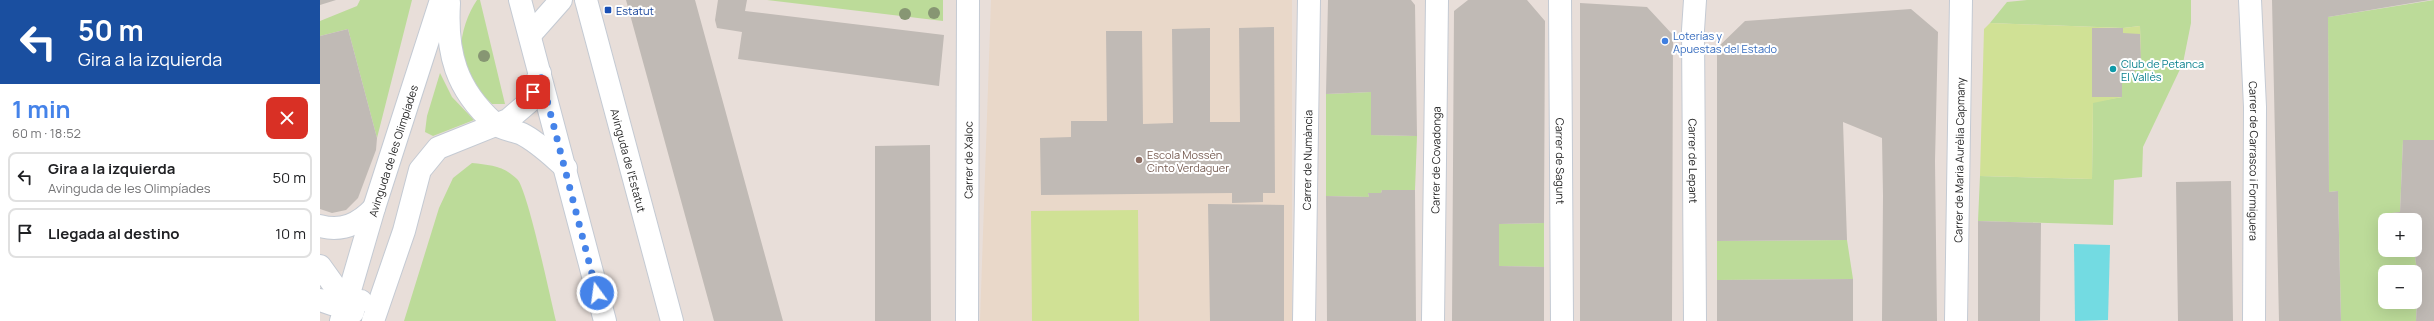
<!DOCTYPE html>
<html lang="es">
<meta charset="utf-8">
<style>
body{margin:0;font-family:Manrope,sans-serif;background:#f6f6f6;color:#202124;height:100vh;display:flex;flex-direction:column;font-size:15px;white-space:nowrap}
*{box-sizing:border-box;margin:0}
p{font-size:13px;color:#757577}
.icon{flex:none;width:22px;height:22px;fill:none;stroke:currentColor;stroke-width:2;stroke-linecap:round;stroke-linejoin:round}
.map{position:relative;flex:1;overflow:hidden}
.sheet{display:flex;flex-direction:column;background:#fff;width:320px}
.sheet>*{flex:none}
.guide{background:#1a4fa0;color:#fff;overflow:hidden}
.controls{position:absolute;left:2058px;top:213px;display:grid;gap:8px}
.controls a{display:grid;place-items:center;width:44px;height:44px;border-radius:8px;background:#fff;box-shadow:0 4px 16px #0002;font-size:20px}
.pin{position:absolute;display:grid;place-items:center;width:34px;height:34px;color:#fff;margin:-17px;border-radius:8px;box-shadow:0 2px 6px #0006}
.me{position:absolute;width:44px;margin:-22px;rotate:346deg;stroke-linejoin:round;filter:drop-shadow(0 0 3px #0008)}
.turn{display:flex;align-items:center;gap:14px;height:84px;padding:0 12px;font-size:18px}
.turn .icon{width:52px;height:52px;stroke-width:2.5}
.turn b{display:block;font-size:28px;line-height:34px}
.round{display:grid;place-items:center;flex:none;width:42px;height:42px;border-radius:8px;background:#f6f6f6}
.overview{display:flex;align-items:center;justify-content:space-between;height:68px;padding:0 12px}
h1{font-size:24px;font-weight:700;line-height:30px;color:#4583e9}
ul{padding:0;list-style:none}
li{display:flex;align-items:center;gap:12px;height:50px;margin:0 8px 6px;padding:0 4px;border:2px solid #e0e0e0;border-radius:8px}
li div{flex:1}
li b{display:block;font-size:15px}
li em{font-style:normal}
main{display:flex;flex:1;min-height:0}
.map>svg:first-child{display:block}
.education{fill:#e9d8c9}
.green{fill:#bcdb99;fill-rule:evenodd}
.pitch{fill:#d0e195}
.water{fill:#73dbe2}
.building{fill:#c0bab5}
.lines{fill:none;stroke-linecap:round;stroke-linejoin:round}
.street-casing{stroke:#c4cad3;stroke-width:24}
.secondary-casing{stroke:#c4cad3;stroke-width:24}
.street{stroke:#fff;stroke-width:22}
.secondary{stroke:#fff;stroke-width:22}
.tree{fill:#879673}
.route{stroke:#4583e9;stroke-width:7;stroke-dasharray:0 12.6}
.transit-dot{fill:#1a4fb4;stroke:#fff;stroke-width:1.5}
.shop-dot{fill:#3f7fe0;stroke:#fff;stroke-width:1.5}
.culture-dot{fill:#0f9aa8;stroke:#fff;stroke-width:1.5}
.education-dot{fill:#8d6e63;stroke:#fff;stroke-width:1.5}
.labels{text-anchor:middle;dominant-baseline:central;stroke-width:4;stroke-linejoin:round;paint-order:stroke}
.transit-label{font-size:11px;fill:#164399;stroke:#fff;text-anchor:start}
.shop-label{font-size:11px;fill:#366cbe;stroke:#fff;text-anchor:start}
.culture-label{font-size:11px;fill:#0d838f;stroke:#fff;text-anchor:start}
.street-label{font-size:11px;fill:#262626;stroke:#fff}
.education-label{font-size:11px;fill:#785e54;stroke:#fff;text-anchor:start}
</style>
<main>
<section class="sheet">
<div class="guide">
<div class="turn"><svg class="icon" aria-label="left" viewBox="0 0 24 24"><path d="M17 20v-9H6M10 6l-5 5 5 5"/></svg><div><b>50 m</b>Gira a la izquierda</div></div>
</div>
<div class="overview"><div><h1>1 min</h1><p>60 m · 18:52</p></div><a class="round" style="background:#d93025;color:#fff"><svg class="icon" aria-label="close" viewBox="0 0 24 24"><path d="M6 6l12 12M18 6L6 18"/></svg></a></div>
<ul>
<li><svg class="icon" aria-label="left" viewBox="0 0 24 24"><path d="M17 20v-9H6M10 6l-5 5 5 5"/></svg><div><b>Gira a la izquierda</b><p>Avinguda de les Olimpíades</p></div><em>50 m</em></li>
<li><svg class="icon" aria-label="arrive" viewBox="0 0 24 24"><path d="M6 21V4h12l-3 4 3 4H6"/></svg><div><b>Llegada al destino</b></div><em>10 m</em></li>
</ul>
</section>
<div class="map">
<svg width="2114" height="321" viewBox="0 0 2114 321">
<rect width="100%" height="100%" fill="#e8ded9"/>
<path class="education" d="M671 0H972V321H660Z"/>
<path class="green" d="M40 0H92L57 138 28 29 0 36V21L37 6Z
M157 0H160L185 104H172C162 94 151 84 145 71 135 50 145 17 157 0Z
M447 0H623V21Z
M1707 0H1871V23L1863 63 1823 147 1822 177 1794 180 1793 225 1658 221 1660 176 1772 179 1773 102 1802 97V77L1814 62 1821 61 1820 26 1803 28 1670 23 1687 2Z
M2114 0V140H2083L2080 212 2072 213V220H2065V250H2071V254L2095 256 2098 279 2096 321H2021L2018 191 2009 192 2008 17ZM2065 272H2095V302H2065Z
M120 73 132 97 154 120 113 136 105 132 107 116Z
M1051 92V135L1097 136 1095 190H1062L1061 193H1048L1049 197 1006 196V94Z
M152 163C170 165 184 166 197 179 207 187 231 301 236 321H84L119 208 133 178Z
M1224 223V267L1179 266V224Z
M1527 240 1533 279 1397 280V241Z"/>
<path class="pitch" d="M1670 23 1803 28 1820 26 1821 61 1814 62 1815 75 1802 78V97L1773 103 1772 179 1660 176 1664 29Z
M818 210 819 321H712L711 211Z"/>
<path class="water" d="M1754 244 1790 245 1788 320 1755 321Z"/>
<path class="building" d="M0 0H16L0 5Z
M306 0H375L463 321H394Z
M398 0H427L425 11 624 35 619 86 418 59 422 32 397 28 395 20Z
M1008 0H1091L1095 5 1097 136 1051 135V92L1006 94Z
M1148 0H1207L1225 21 1224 223 1179 224V266L1224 267V321H1132L1134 11Z
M1952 0H2110L2008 17 2009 192 2018 191 2021 321H1959Z
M1260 3 1327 7 1353 35 1352 321H1260Z
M1591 9 1618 32 1615 161 1617 321H1562L1563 196 1562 138 1523 122 1527 240 1397 241V48L1425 21Z
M954 27 955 193H943V202L912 203V193L721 195 720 138 751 137V121H787L786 31H822L823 124 853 123 852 29 890 28V122H920L919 28Z
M1772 28H1803V33L1820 34 1821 61 1814 62 1815 75 1802 77V97H1772Z
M28 29 57 138 56 150 38 198 26 210 12 213 0 209V36Z
M2083 140H2114V321H2096L2098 279 2095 256 2071 254V250H2095V220H2072V213L2080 212Z
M610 145 611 321H555V146Z
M1911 181 1913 321H1858L1856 182Z
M1062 190H1095L1096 321H1007L1006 196 1049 197 1048 193H1061Z
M888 204 964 205V321H890Z
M1658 221 1721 223 1720 321H1658Z
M1533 279V321H1397V280Z"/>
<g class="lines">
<defs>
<g id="street">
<path id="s1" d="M266 0 352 321"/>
<path id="s2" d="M1240 0 1242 321"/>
<path id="s3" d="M1375 0 1373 30 1375 321"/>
<path id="s4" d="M1930 0 1935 107 1934 321"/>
<path d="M129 3C126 53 136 89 174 123 182 130 194 130 202 134 218 142 232 156 246 168"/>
<path d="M210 35 241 0"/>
<path d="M0 226C22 232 39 224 54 208"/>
<path d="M0 266 33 312"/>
<path d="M0 300 12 304 41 301"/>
<path id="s5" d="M21 321 54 208 121 0"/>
<path d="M53 321 84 231 100 170 118 148 188 120 209 102 220 73"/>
<path id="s6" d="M647 321 648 0"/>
<path id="s7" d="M984 321 989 0"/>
<path id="s8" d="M1113 321 1117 0"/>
<path id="s9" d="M1636 321 1641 0"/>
</g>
<path id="secondary" d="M200 0 285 321"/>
</defs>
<use href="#street" class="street-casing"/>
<use href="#secondary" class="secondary-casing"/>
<use href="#street" class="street"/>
<use href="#secondary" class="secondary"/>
</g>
<g class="tree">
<circle cx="614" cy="13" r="6"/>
<circle cx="585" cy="14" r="6"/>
<circle cx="164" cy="56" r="6"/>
</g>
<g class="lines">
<path class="route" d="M213 92 220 73 277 293"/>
</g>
<rect class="transit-dot" x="284" y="6" width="8" height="8" rx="2"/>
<circle class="shop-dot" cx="1345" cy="41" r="4"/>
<circle class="culture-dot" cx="1793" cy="69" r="4"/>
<circle class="education-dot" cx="819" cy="160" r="4"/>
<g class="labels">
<g class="transit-label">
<text x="296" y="10">Estatut</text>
</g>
<g class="shop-label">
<text x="1353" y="35">Loterías y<tspan x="1353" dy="13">Apuestas del Estado</tspan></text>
</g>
<g class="culture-label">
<text x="1801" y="63">Club de Petanca<tspan x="1801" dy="13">El Vallès</tspan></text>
</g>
<g class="street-label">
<text stroke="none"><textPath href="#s5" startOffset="178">Avinguda de les Olimpíades</textPath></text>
<text stroke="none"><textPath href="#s7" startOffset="161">Carrer de Numància</textPath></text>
<text stroke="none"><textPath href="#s8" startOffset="161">Carrer de Covadonga</textPath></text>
<text stroke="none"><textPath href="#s2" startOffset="161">Carrer de Sagunt</textPath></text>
<text stroke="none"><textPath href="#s3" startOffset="161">Carrer de Lepant</textPath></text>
<text stroke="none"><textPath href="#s9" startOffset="161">Carrer de Maria Aurèlia Capmany</textPath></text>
<text stroke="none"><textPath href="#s4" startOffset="161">Carrer de Carrasco i Formiguera</textPath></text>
<text stroke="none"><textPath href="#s1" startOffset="166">Avinguda de l'Estatut</textPath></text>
<text stroke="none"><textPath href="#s6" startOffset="161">Carrer de Xaloc</textPath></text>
</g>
<g class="education-label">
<text x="827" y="154">Escola Mossèn<tspan x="827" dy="13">Cinto Verdaguer</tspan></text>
</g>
</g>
</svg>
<div class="controls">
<a>+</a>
<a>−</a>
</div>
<div class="pin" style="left:213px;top:92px;background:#d93025"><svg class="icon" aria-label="arrive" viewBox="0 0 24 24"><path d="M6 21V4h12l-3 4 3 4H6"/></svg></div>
<svg class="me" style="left:277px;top:293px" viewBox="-20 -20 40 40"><circle r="17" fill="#4583e9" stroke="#fff" stroke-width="3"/><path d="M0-11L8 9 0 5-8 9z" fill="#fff"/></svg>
</div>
</main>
